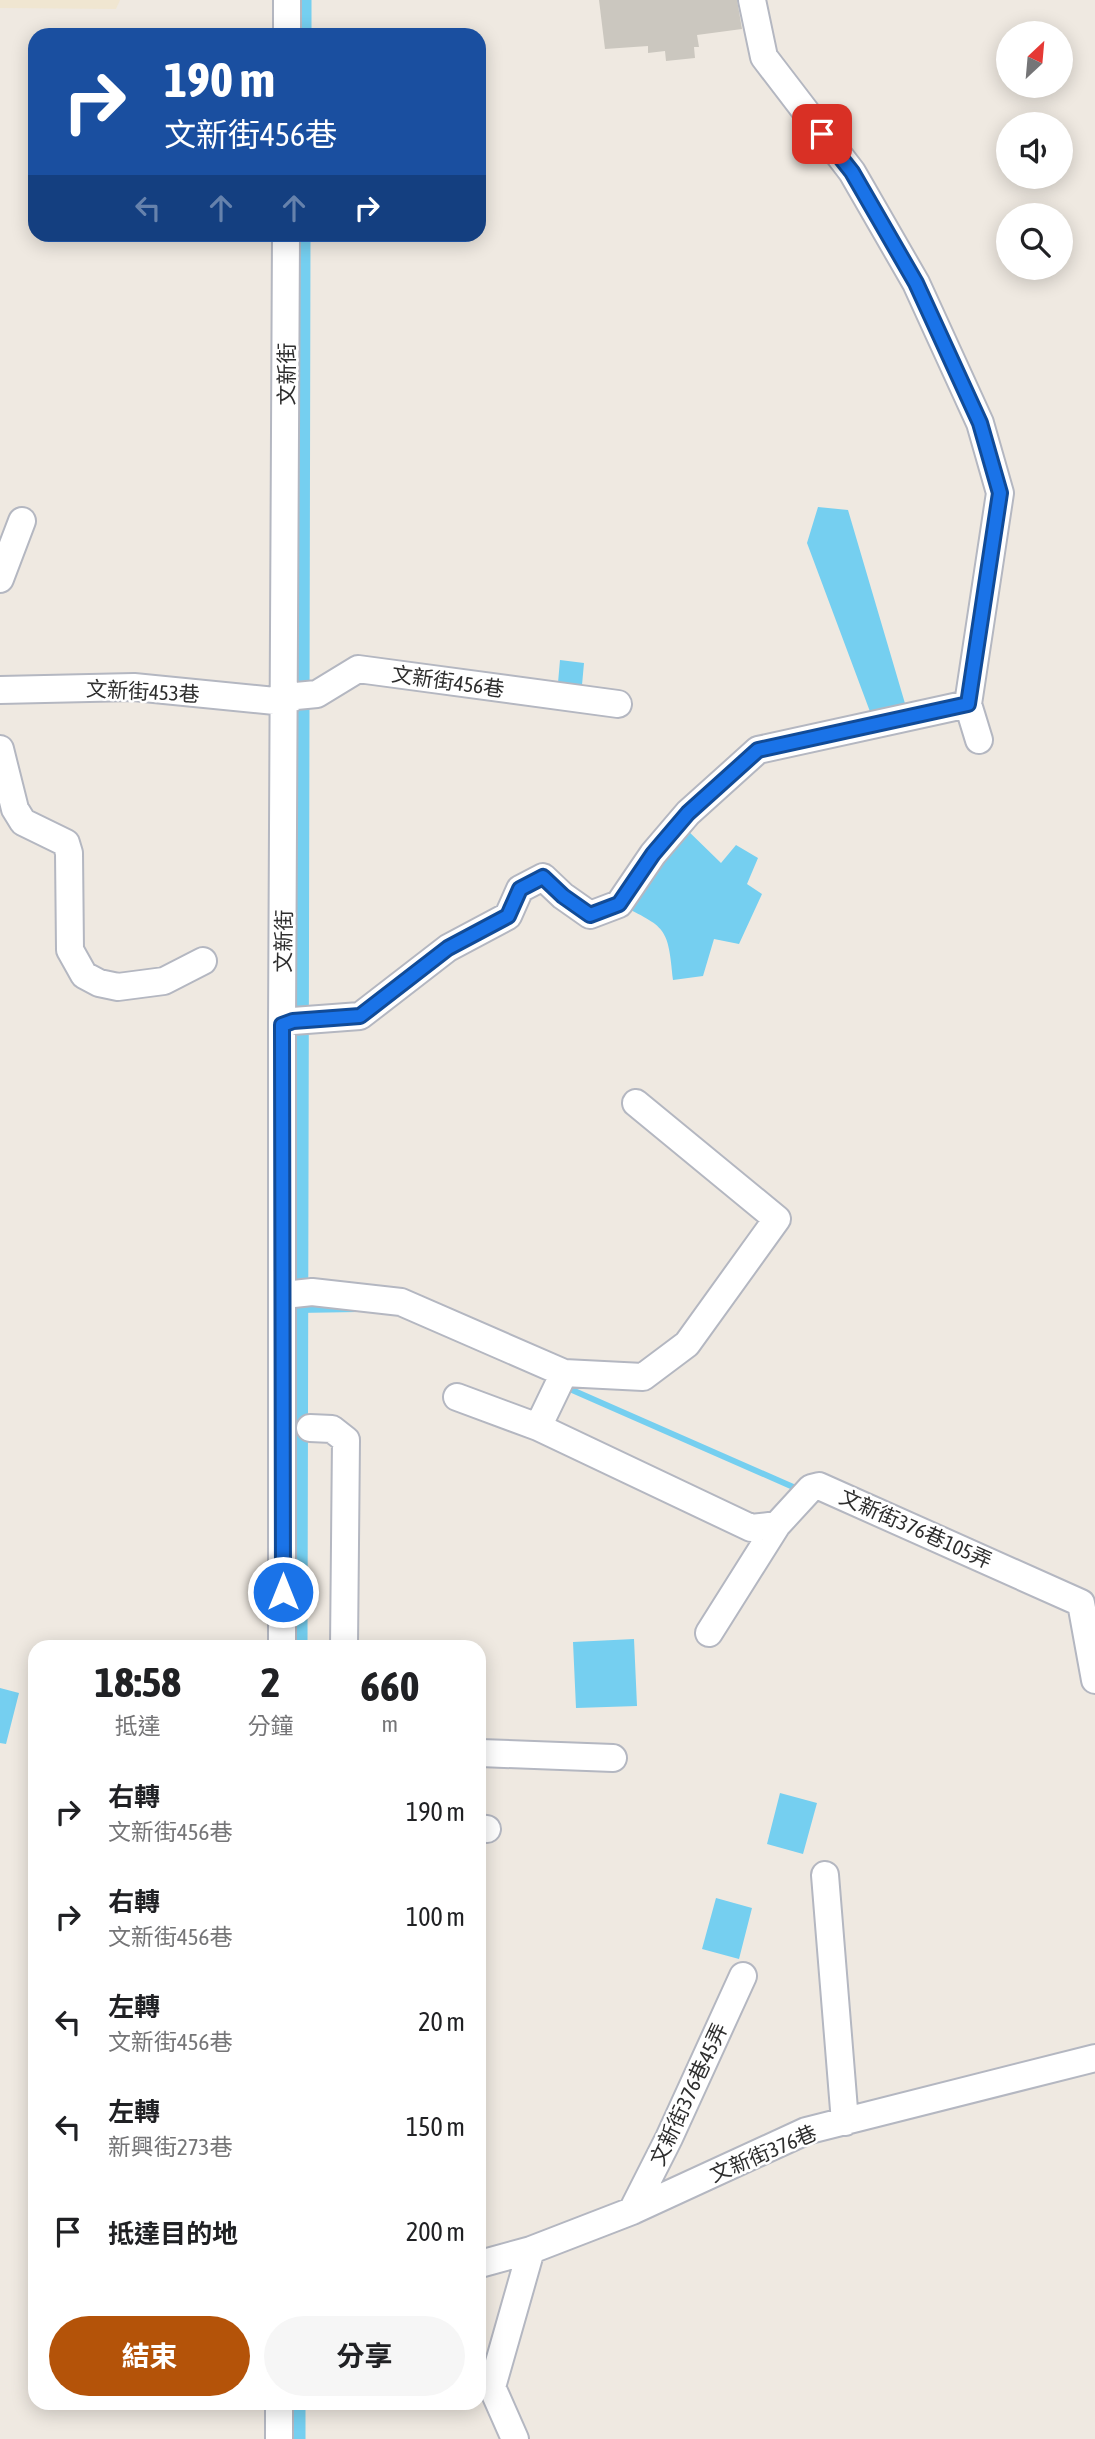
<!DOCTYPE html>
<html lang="zh-TW">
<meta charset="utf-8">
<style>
body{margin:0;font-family:"Asap Condensed","Noto Sans TC",sans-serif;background:#f6f6f6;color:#202124;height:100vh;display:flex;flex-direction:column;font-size:26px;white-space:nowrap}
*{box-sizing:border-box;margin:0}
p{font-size:23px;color:#757577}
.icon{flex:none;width:38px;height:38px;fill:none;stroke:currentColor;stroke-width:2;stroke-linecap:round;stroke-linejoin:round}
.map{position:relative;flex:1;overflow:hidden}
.panel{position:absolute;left:28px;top:1640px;width:458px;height:770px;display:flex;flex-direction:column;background:#fff;border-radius:21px;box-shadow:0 4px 18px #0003}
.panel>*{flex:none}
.banner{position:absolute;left:28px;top:28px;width:458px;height:214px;border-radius:21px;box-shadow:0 4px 18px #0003;background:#1a4fa0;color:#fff;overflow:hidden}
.needle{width:46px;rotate:26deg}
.buttons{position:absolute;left:996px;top:21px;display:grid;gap:14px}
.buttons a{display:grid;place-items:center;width:77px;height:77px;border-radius:50%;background:#fff;box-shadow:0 4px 18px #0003;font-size:35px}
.pin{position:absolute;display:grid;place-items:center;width:60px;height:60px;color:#fff;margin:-30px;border-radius:14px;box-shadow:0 4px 10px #0006}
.me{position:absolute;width:77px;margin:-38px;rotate:0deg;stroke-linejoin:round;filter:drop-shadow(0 0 5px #0008)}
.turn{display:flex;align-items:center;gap:24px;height:147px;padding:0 21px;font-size:32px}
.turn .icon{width:91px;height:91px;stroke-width:2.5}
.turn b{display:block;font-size:49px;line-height:60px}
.lanes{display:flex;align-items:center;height:66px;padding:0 21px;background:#0003;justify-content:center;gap:35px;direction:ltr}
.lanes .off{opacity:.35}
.eta{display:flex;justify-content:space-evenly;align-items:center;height:119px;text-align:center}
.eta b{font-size:42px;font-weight:700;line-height:49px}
.button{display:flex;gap:14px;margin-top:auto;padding:14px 21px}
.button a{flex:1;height:80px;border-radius:42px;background:#b45309;color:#fff;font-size:28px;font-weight:700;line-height:80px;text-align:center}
.button a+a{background:#f6f6f6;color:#202124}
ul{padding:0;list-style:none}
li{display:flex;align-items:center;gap:21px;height:105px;padding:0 21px}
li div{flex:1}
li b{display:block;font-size:26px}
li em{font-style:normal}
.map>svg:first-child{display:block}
.education{fill:#f0e6d1}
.water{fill:#75cff0}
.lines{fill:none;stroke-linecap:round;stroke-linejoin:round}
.stream{stroke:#75cff0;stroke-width:6}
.canal{stroke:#75cff0;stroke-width:21}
.building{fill:#cbc7bf}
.minor-casing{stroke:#b4b7c1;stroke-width:30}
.minor{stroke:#fff;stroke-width:26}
.route-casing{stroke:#114b97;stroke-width:18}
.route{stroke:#1a73e8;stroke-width:12}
.labels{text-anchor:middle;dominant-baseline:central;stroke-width:5;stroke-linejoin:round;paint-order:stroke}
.street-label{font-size:21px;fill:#2e2e2e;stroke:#fff}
</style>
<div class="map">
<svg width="1095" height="2439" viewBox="0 0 1095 2439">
<rect width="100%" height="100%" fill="#efe9e1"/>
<path class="education" d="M0 0H120L116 9 0 8Z"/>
<path class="water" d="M818 507 848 510 909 717 875 725 807 543Z
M560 660 584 663 582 685 558 683Z
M680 823 721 863 736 845 758 858 747 884 762 894 739 944 714 939 703 976 673 980C668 926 666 928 619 904Z
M634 1639 637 1706 576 1708 573 1642Z
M0 1688 19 1693 6 1744 0 1743Z
M780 1793 817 1803 803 1854 767 1844Z
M716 1898 752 1908 739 1959 702 1949Z"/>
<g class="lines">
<path class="stream" d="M297 1310 358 1309
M563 1386 800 1490"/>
<path class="canal" d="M301 35V0
M297 1647 300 234
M295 2439V2403"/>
</g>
<path class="building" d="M599 0H737L742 29 697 35 699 47H694L695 58 666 61 665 51 648 53V46L605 49Z"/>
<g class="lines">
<defs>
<path id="minor" d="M752 0 764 57 852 172 916 283 980 423 1000 493 968 704 979 740
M287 35V0
M0 579 22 521
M0 690 134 687 285 702 296 696 317 694 358 669 618 704
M0 749 15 809 23 822 66 843 69 853 70 950 84 975 99 983 118 987 164 981 203 961
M282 1025 293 1021 360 1016 448 948 508 916 520 889 543 877 563 896 590 915 619 904 653 854 688 813 758 750 968 704
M284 1295 312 1292 401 1302 564 1373 643 1377 687 1344 777 1219 636 1103
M457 1397 538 1427 751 1528 777 1525 811 1488 819 1486 1081 1603 1095 1680
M538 1427 564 1373
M310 1428 332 1429 346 1440 344 1647
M709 1633 777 1525
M282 1647V1025L286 234
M480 1753 613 1758
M480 1828 487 1829
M825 1875 845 2122
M632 2211 669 2138 743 1976
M480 2264 531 2250 632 2211 806 2131 1095 2058
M279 2439V2403
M515 2439 492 2387 531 2250"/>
</defs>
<use href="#minor" class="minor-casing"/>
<use href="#minor" class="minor"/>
</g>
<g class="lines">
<defs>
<path id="route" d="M283 1592 282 1025 293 1021 360 1016 448 948 508 916 520 889 543 877 563 896 590 915 619 904 653 854 688 813 758 750 968 704 1000 493 980 423 916 283 852 172 822 134"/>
</defs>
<use href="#route" class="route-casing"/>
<use href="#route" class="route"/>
</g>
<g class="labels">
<g class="street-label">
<text transform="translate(286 374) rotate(-90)">文新街</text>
<text transform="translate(448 681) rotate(8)">文新街456巷</text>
<text transform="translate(143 691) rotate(3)">文新街453巷</text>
<text transform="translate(283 941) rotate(-89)">文新街</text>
<text transform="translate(916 1528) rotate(24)">文新街376巷105弄</text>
<text transform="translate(688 2094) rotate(-65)">文新街376巷45弄</text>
<text transform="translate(763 2153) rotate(-23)">文新街376巷</text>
</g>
</g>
</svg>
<div class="buttons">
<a><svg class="needle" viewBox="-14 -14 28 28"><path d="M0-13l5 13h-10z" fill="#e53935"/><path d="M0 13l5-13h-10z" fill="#757577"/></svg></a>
<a><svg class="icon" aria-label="sound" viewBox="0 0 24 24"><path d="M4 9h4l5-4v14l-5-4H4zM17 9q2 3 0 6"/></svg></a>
<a><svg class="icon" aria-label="search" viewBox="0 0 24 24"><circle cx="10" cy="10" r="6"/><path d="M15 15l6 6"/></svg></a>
</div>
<div class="pin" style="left:822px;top:134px;background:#d93025"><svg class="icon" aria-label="arrive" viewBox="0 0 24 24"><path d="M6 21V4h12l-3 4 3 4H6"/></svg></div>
<svg class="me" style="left:283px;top:1592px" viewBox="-20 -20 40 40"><circle r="17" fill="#1a73e8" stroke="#fff" stroke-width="3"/><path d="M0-11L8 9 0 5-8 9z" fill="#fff"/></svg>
<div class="banner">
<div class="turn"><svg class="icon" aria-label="right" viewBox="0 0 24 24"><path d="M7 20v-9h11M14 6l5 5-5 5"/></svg><div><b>190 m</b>文新街456巷</div></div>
<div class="lanes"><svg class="icon off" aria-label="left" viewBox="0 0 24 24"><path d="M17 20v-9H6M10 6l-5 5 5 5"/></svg><svg class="icon off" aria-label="ahead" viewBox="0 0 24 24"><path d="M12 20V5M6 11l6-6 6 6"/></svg><svg class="icon off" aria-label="ahead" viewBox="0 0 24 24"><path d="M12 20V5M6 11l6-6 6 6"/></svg><svg class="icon" aria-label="right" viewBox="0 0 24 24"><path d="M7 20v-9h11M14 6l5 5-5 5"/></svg></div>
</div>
<section class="panel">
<div class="eta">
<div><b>18:58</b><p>抵達</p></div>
<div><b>2</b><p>分鐘</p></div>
<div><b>660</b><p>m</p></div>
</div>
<ul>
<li><svg class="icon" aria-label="right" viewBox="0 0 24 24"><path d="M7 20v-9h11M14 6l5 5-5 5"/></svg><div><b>右轉</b><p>文新街456巷</p></div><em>190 m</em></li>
<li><svg class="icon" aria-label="right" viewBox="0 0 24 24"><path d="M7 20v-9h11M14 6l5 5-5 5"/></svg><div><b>右轉</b><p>文新街456巷</p></div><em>100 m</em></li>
<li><svg class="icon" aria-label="left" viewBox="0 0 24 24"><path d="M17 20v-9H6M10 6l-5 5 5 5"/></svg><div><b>左轉</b><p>文新街456巷</p></div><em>20 m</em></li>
<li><svg class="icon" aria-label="left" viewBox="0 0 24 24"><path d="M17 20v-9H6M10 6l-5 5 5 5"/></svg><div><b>左轉</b><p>新興街273巷</p></div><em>150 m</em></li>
<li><svg class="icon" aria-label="arrive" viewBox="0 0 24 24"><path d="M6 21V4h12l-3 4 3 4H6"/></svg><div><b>抵達目的地</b></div><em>200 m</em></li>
</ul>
<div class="button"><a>結束</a><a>分享</a></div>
</section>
</div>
